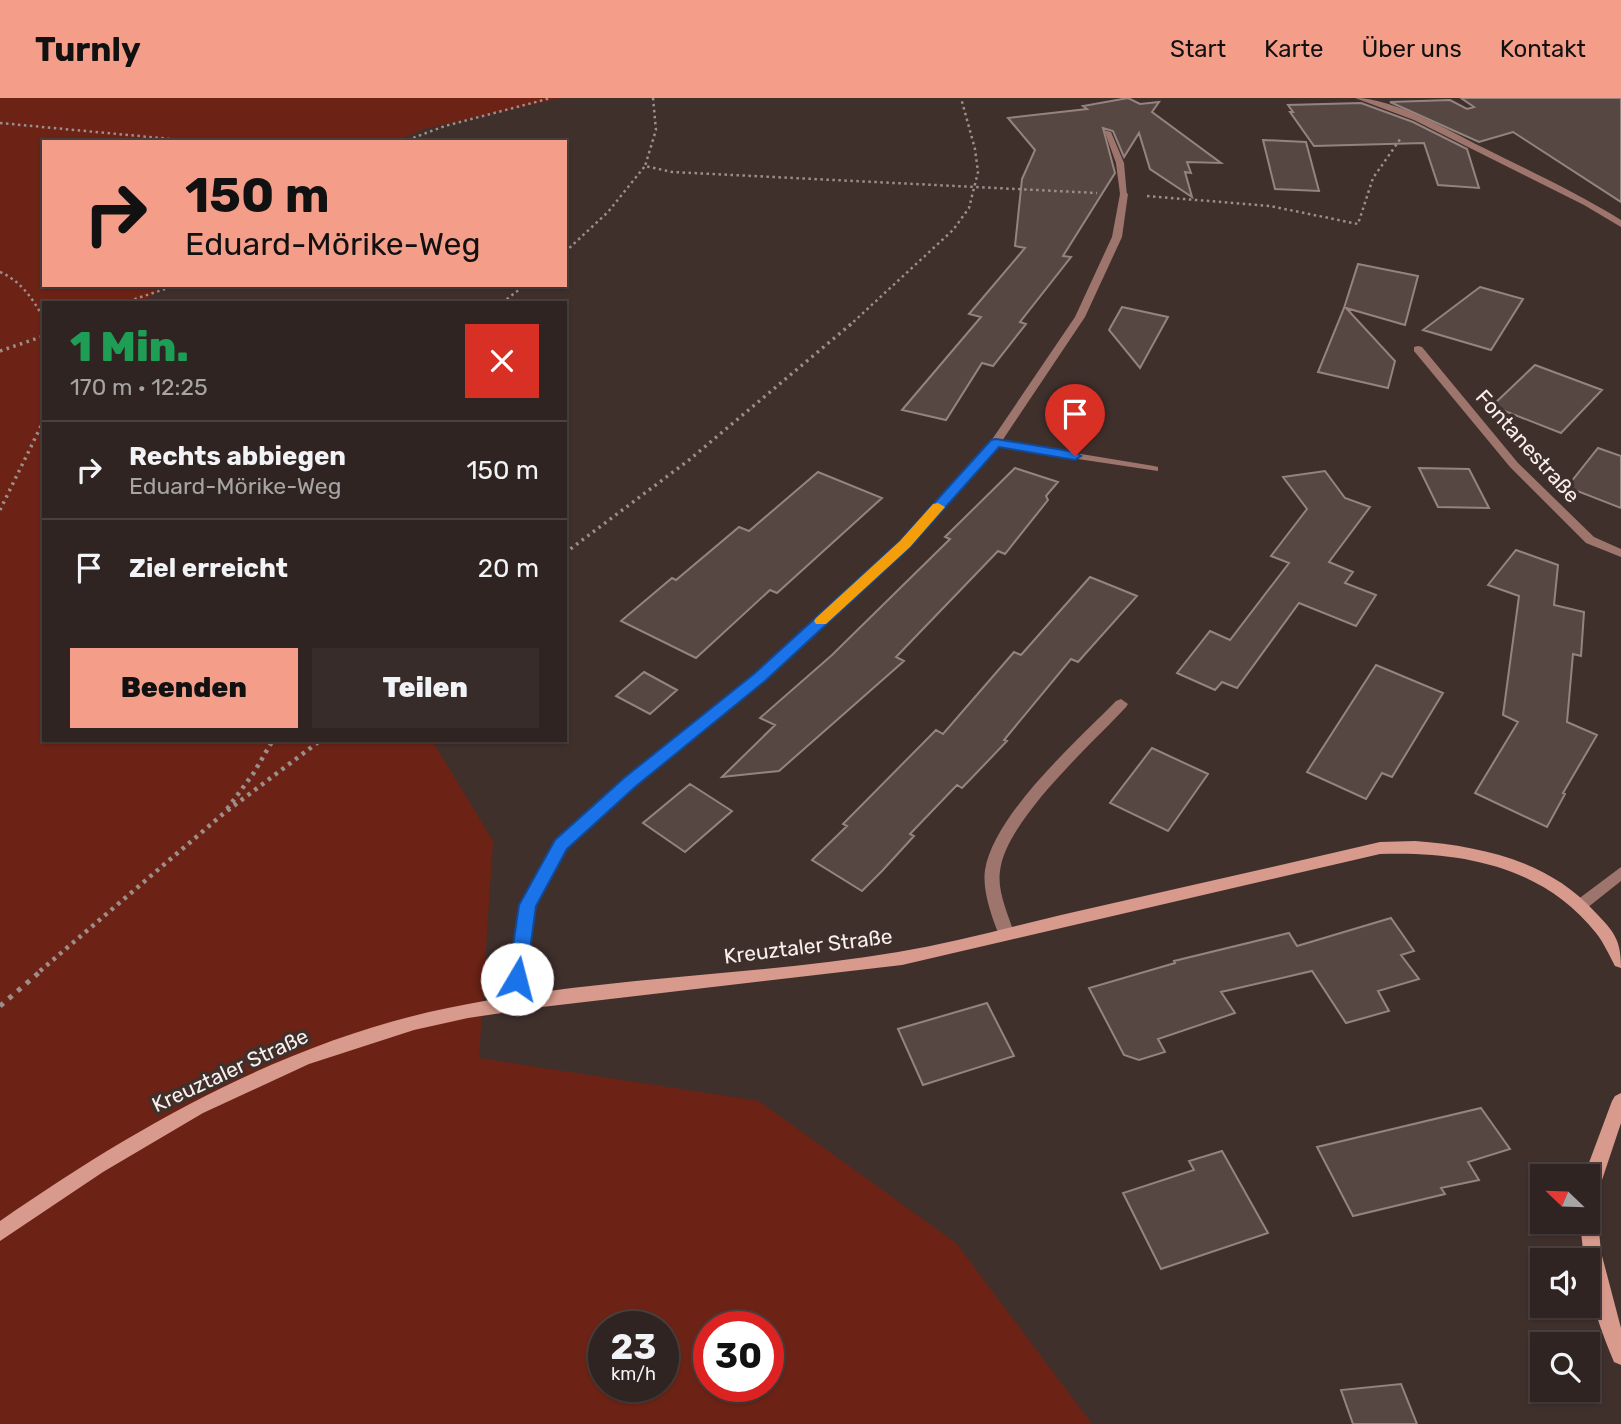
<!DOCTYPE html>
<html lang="de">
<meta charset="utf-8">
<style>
body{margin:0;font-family:Rubik,sans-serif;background:#372c2a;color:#f1f3f6;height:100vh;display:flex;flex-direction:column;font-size:26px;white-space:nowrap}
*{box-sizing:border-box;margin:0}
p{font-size:23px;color:#a7a4a5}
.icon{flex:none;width:38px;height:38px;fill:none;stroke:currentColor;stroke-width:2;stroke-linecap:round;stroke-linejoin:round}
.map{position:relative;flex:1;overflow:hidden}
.drawer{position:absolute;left:42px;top:203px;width:525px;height:441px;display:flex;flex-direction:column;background:#2f2421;border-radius:0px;box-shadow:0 2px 5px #0004,0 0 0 2px #4a413f}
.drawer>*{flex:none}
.top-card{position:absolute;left:42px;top:42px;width:525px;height:147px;border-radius:0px;box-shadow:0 2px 5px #0004,0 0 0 2px #4a413f;background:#f49e8a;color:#111;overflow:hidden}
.needle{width:46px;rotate:293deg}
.tools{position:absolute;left:1530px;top:1066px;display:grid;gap:14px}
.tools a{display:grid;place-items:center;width:70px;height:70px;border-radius:0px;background:#2f2421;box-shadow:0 2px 5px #0004,0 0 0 2px #4a413f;font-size:35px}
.speed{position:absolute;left:588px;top:1213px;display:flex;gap:14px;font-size:35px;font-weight:700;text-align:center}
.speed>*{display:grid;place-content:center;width:91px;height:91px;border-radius:50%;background:#2f2421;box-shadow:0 2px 5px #0004,0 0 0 2px #4a413f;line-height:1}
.speed small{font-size:18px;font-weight:400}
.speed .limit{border:10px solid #d22;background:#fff;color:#111}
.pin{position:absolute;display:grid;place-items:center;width:60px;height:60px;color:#fff;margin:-72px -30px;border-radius:50% 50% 50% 0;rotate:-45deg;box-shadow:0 0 7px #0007}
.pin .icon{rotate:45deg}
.me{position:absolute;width:77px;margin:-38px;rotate:8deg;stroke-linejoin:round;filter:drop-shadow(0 0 5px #0008)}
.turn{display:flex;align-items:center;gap:24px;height:147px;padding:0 28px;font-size:32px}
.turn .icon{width:91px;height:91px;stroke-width:2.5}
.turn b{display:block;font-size:49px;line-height:60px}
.round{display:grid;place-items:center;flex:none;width:74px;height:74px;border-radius:0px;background:#372c2a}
.head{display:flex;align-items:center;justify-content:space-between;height:119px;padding:0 28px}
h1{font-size:42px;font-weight:800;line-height:52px;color:#1e9e55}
.button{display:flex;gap:14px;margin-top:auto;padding:14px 28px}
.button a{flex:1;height:80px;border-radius:0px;background:#f49e8a;color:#111;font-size:28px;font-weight:800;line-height:80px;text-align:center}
.button a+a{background:#372c2a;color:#f1f3f6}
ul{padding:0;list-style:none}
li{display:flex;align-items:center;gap:21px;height:98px;padding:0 28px;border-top:2px solid #4a413f}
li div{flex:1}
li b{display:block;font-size:26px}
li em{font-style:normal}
header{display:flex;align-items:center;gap:42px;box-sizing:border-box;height:98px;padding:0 35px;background:#f49e8a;color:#111}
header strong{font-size:33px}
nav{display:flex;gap:38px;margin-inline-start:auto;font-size:24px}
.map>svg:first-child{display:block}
.green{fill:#6c2315;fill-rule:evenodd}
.building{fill:#574743;stroke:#95837f;stroke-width:2}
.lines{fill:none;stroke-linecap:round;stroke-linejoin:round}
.path-far3{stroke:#9b8e8b;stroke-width:2.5;stroke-dasharray:2.5 3.5;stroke-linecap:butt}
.path-far2{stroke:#9b8e8b;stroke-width:3.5;stroke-dasharray:2.5 4.5;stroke-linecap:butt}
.path-far1{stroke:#9b8e8b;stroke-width:4.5;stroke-dasharray:3.5 5;stroke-linecap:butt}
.path{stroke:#9b8e8b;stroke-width:5;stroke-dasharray:4.5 7;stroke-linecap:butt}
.lane{fill:#9d756c;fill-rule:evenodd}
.street{fill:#9d756c;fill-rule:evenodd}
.secondary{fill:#d89a8c;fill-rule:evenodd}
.route{fill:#1a73e8;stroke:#114b97;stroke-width:2}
.slow{fill:#f59e0b}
.labels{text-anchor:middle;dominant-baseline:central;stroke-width:7;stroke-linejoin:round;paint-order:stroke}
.street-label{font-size:21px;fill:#f9efed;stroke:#3f302c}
</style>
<header>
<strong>Turnly</strong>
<nav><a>Start</a><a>Karte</a><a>Über uns</a><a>Kontakt</a></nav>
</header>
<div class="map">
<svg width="1621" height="1326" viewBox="0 0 1621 1326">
<rect width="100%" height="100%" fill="#3f302c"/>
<path class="green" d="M0 0H561L424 31 394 44H44V187H168L140 205H44V642H432L493 743 479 960 759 1003 956 1145 1092 1326H0ZM604 1228H663V1288H604ZM709 1228H768V1288H709Z"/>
<path class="building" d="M1128 0 1140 6 1159 4 1152 14 1221 65 1187 64 1191 75 1185 74 1192 99 1150 71 1139 35 1124 59 1113 33 1103 30 1115 75 1063 158 1071 159 1020 224 1026 226 993 268 982 265 946 322 902 312 981 219 969 216 1025 150 1015 148 1022 81 1035 52 1008 20 1087 11 1083 8Z
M1461 0H1621V104L1513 34 1479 44 1390 4 1450 2 1467 11 1474 9Z
M1361 5 1413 24 1467 51 1479 90 1438 87 1424 45 1314 48 1290 14H1293L1288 7Z
M1263 42 1306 44 1319 93 1275 91Z
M1358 166 1418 178 1405 227 1346 210 1395 263 1388 290 1318 274 1344 210Z
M1480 189 1523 201 1491 252 1423 232Z
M1122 209 1168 219 1140 270 1109 232Z
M1535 267 1602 292 1561 335 1492 308Z
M1598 350 1621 358V410L1567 389Z
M1015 370 1058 384 1046 398 1048 402 1005 456 998 453 896 559 904 563 779 673 722 679 775 627 760 620 832 557 950 441 945 439Z
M1419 370 1469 371 1489 410 1438 409Z
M1325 373 1345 400 1370 409 1329 464 1353 474 1345 485 1376 497 1356 528 1299 505 1237 590 1222 584 1215 592 1177 575 1210 533 1230 542 1289 465 1271 458 1307 411 1283 379Z
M818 374 882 400 777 495 770 492 696 560 621 523 672 480 676 482 739 429 749 433Z
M1516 452 1558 467 1554 507 1584 514 1581 558 1573 556 1567 624 1597 637 1563 695 1565 696 1547 729 1475 695 1518 624 1503 617 1519 498 1488 487Z
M1090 479 1137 498 1078 564 1071 561 1004 642 1007 643 962 690 957 687 910 736 914 738 882 773 862 793 812 762 847 728 843 726 936 632 943 636 1014 554 1021 557Z
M1376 567 1443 595 1392 679 1382 675 1366 701 1307 674Z
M644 574 677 592 650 616 616 598Z
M1152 650 1208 676 1168 733 1110 705Z
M690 686 732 713 685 754 643 725Z
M1391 820 1414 853 1401 857 1419 881 1378 893 1389 913 1346 925 1312 873 1221 894 1235 915 1158 941 1165 954 1139 962 1124 957 1089 890 1175 865 1174 863 1289 835 1297 848Z
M987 905 1014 958 923 987 898 931Z
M1481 1010 1510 1051 1468 1064 1479 1082 1441 1090 1445 1096 1353 1118 1317 1049Z
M1222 1053 1268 1135 1161 1171 1123 1095 1194 1072 1189 1063Z
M1401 1286 1417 1326H1353L1341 1292Z"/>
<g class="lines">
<path class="path-far3" d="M653 0 656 32 645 68 672 74 1097 95
M0 25 203 44
M402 44 445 28 551 0
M1147 98 1270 108 1358 126 1373 80 1401 40
M565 154 608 114 645 68
M0 174C21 183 33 201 44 221
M123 205 177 187
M502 205 525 187
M849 228 953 132 969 110 978 74 975 51 961 0"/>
<path class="path-far2" d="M0 253 44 238
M0 412 44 322
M565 455 689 362 851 226"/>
<path class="path-far1" d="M227 711 253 676 273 642
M40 873 223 716 321 642"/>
<path class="path" d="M0 908 42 872"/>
<path class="lane" d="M1104 32 1111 34 1124 65 1127 98 1120 96 1116 65Z"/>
<path class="street" d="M1355 0C1394 0 1449 33 1484 50 1530 73 1577 95 1621 122V129L1584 107 1414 22Z
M1124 93 1128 96 1122 139 1085 219 1002 343 1154 368 1158 369V373L998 349 909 449 764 582 634 689 566 750 536 807 521 906 519 911 513 913 507 911 505 906 520 807 556 742 624 681 754 576 901 443 991 343 1075 219 1112 139 1120 96Z
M1418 248 1422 249 1518 365 1594 439 1621 451V459L1586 445 1510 369 1414 253V249Z
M1121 601 1128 606 1126 609C1091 647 1006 722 1000 773 997 793 1008 816 1014 835L1012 839 1006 841 1000 839C992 821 982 792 985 772 994 716 1077 643 1116 603Z
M1621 769V783L1587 810 1582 812 1577 810 1574 806 1577 802Z"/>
<path class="secondary" d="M1415 743C1481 748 1549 763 1595 814 1614 834 1621 841 1621 870L1615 868C1609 857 1604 845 1596 835 1543 768 1461 753 1380 756L902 867 542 909 468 920 414 932 309 966 203 1015 103 1074 0 1143V1123C131 1032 272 951 429 914 583 879 742 880 898 854 952 845 1007 830 1061 817 1167 793 1274 769 1380 744Z
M1621 995V1025L1602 1082 1597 1112 1601 1154 1621 1230V1267L1614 1264C1601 1233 1587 1196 1587 1162H1584L1580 1124H1587V1078H1585L1587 1070 1612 1003 1615 998Z"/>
</g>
<path class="route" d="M996 341 1075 354 1081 358 1075 362 999 349 910 449 765 583 635 689 567 751 536 808 526 881 523 887 517 889 511 887 508 881 519 807 555 742 624 680 754 576 900 443 991 342Z"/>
<path class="slow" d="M938 405 945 409 910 449 826 526H816L814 523 816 520 900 443 933 406Z"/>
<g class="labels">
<g class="street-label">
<text transform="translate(1528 348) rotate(48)">Fontanestraße</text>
<text transform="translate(808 848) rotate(-7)">Kreuztaler Straße</text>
<text transform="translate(230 972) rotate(-25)">Kreuztaler Straße</text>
</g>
</g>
</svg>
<div class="tools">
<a><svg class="needle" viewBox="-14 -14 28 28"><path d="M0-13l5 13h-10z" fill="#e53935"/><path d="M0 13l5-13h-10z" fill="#a7a4a5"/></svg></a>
<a><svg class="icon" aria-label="sound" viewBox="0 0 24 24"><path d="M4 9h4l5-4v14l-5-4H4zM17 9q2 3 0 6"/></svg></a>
<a><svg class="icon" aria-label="search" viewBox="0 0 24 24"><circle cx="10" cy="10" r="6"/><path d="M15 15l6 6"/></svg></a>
</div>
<div class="speed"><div>23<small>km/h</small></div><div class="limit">30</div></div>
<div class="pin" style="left:1075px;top:358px;background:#d93025"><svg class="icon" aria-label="arrive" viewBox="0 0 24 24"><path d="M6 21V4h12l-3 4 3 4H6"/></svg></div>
<svg class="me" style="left:517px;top:881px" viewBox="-20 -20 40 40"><circle r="19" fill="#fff"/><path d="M0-13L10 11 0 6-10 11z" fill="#1a73e8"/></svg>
<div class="top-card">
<div class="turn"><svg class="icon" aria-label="right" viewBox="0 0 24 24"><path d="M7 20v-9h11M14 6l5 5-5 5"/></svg><div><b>150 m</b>Eduard-Mörike-Weg</div></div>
</div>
<section class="drawer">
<div class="head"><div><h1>1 Min.</h1><p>170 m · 12:25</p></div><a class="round" style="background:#d93025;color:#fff"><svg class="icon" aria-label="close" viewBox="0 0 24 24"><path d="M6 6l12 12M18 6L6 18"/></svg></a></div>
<ul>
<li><svg class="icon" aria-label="right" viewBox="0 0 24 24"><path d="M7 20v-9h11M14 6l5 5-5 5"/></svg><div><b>Rechts abbiegen</b><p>Eduard-Mörike-Weg</p></div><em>150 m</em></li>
<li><svg class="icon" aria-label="arrive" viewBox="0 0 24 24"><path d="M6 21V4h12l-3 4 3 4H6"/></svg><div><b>Ziel erreicht</b></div><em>20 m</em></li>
</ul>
<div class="button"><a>Beenden</a><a>Teilen</a></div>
</section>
</div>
